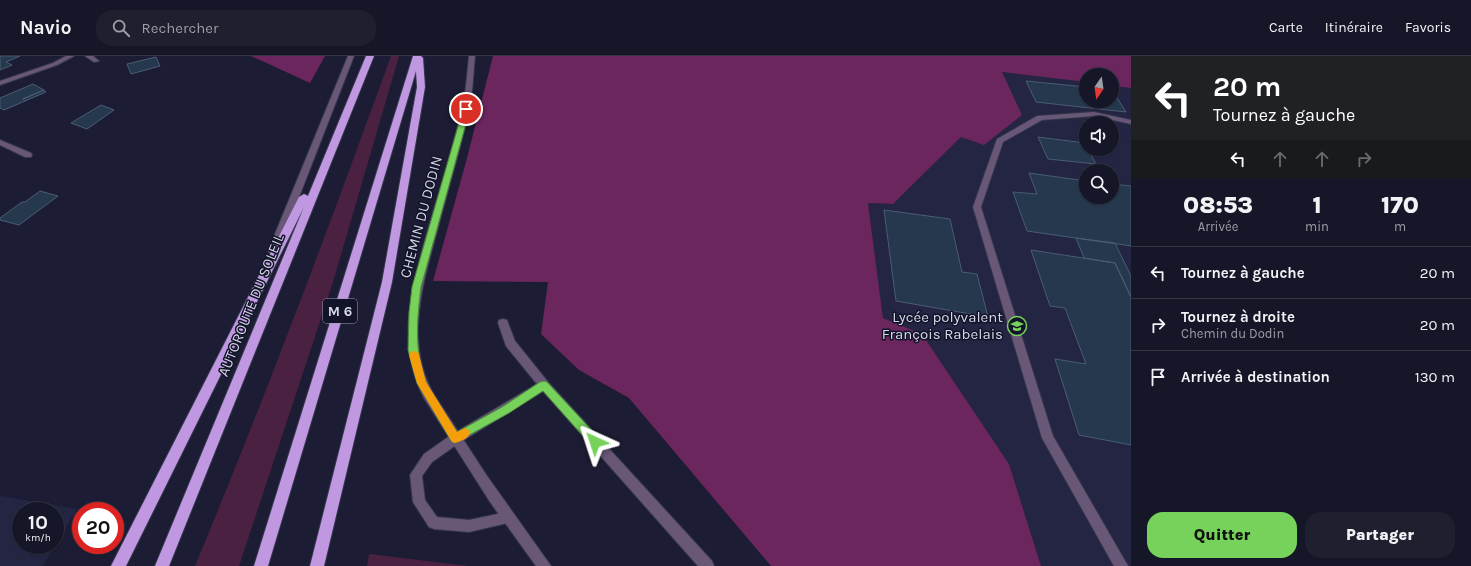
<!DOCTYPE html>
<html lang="fr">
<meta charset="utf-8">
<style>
body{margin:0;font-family:Karla,sans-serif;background:#1e1f2f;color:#f1f3f6;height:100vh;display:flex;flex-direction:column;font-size:15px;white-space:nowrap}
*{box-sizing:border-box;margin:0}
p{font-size:13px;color:#9d9fa7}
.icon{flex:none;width:22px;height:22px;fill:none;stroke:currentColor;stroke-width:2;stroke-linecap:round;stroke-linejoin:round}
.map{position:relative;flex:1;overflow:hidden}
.details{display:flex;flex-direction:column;background:#151627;width:340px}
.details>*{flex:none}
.top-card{background:#202124;color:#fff;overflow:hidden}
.needle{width:26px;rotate:193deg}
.controls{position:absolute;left:1079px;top:12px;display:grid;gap:8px}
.controls a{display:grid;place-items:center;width:40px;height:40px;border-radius:50%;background:#151627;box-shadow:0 1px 3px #0004,0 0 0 1px #343544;font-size:20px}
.speed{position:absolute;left:12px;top:446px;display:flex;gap:8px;font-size:20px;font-weight:700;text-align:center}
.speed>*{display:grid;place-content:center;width:52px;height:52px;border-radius:50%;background:#151627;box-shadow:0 1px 3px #0004,0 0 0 1px #343544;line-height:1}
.speed small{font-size:10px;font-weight:400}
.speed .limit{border:6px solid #d22;background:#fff;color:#111}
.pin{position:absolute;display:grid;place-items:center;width:34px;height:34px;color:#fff;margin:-17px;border:2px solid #fff;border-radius:50%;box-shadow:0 1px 4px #0007}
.me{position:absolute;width:44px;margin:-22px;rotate:318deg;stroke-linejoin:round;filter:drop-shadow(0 0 3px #0008)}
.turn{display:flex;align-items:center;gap:14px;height:84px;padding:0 16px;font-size:18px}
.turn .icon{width:52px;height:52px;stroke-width:2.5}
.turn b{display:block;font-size:28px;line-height:34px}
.lanes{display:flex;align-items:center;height:38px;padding:0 16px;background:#0003;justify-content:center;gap:20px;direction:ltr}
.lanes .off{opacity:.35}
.eta{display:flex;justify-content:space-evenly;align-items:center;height:68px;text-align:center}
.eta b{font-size:24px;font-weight:800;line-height:28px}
.button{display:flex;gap:8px;margin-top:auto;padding:8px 16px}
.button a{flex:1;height:46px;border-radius:16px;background:#76d25a;color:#111;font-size:16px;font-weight:800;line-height:46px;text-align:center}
.button a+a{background:#1e1f2f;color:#f1f3f6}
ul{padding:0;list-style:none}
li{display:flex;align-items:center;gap:12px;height:52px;padding:0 16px;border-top:1px solid #343544}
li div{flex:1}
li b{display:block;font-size:15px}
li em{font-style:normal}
header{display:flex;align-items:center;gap:24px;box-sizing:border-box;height:56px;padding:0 20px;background:#151627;border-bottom:1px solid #343544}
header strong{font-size:19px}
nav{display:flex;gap:22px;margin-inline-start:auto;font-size:14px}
.search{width:280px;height:36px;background:#1e1f2f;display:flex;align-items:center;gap:10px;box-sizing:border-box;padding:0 14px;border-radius:16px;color:#9d9fa7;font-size:15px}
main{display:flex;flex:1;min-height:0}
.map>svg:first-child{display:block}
.built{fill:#232542;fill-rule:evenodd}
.green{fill:#4b2142}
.forest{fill:#6a265d}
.building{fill:#26384d;stroke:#495d73}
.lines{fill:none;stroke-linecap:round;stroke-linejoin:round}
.service-casing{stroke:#36374d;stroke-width:2}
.minor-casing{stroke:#36374d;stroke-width:2}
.trunk-casing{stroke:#36374d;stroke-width:2}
.service{fill:#685777;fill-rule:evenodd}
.minor{fill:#685777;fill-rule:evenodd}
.trunk{fill:#c098e2;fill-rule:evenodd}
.route{fill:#76d25a;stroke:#4d883a}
.slow{fill:#f59e0b}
.labels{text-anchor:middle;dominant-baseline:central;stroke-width:3;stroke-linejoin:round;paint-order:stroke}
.shield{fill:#13142a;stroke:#9c9daf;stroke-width:1}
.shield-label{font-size:14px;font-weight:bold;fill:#d6d8e8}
.street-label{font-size:15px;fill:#d6d8e8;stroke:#13142a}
.poi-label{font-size:15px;fill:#d6d8e8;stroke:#13142a;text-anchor:end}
</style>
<header>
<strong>Navio</strong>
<div class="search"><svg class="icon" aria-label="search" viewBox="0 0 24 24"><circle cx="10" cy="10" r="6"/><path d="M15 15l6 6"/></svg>Rechercher</div>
<nav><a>Carte</a><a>Itinéraire</a><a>Favoris</a></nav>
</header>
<main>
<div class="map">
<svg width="1131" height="510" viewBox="0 0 1131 510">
<rect width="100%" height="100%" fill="#1c1d34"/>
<path class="built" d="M1001 16 1086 26V45H1112V30L1131 32V510H1041L1009 408 922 278 883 262 868 147 893 148 961 81 1022 59ZM1086 67H1112V93H1086ZM1086 115H1112V141H1086Z
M0 440 77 453 43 510H0ZM21 455H55V489H21Z"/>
<path class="green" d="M391 0H399L333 226 239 510H195C265 342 329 171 391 0Z
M369 498 468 510H367Z"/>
<path class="forest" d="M251 0H325L310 27Z
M493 0H1131V32L1112 30V19H1086V26L1002 16 1022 59 984 89 961 81 893 148 868 147 883 262 922 278 1009 408 1041 510H771L629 342 579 314 541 278 548 226 433 225 467 102Z"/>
<path class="building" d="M0 0H20L6 6 12 9 0 14Z
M156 1 160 10 131 18 127 8Z
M1026 25 1086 31V45H1112V34L1126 56 1036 46Z
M33 28 44 34 23 43 25 45 4 54 0 52V42Z
M44 34 46 36 25 45 23 43Z
M101 49 114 54 87 73 71 67Z
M1038 81 1085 87 1086 93H1088L1096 108 1048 103Z
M1029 117 1086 125V141H1112V128L1131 130V190L1027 175 1013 136 1037 138Z
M40 135 58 140 19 169 0 164V162L22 146H25Z
M884 154 950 163 962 216 977 218 988 261 896 245Z
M1076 182 1115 187 1131 220V241L1115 207 1084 202Z
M1031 194 1115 207 1131 241V389L1079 379 1055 303 1086 308 1065 252 1050 250Z"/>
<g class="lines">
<defs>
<path id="service" d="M66 0H74L57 9 0 29V25L53 7Z
M85 0H93L99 5 94 6Z
M348 0H354L278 195 276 197H270L268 195Z
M1094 56 1131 64V68L1094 60 1042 64 1003 86 981 151 1053 380 1128 510H1114L1042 382 973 151 997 83 1037 60Z
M503 263 507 264 508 267 515 285 548 326 712 505 714 510H698L543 335 459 387 432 406 422 420 425 444 437 461 469 464 507 456 512 458 513 462 512 466 469 476 434 473 429 471 413 446 410 419 424 398 451 379 537 328 506 290 498 267 499 264Z"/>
<path id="minor" d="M469 0H475C473 18 473 37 469 54 460 94 448 133 438 172 423 227 403 288 435 340L487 420 551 510H536L490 446 424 342C395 286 412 233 427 177 439 136 452 95 462 54 466 37 467 18 469 0Z
M0 84 31 97 32 99 31 101H25L0 89Z"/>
<path id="trunk" d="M366 0H374L169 510H155L304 151 126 510H111L299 141 304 138 308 140Z
M413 0H421L423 2 425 31 392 226 324 510H310L382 226 417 31 416 15 268 510H254Z"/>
</defs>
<use href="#service" class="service-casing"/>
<use href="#minor" class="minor-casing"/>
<use href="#trunk" class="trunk-casing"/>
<use href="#service" class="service"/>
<use href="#minor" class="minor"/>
<use href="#trunk" class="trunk"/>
</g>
<path class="route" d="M466 51 470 53 421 231C417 262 414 296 426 326 432 340 448 362 457 376L502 351 540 326 544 325 547 326 599 382 600 386 599 389 595 391 591 389 543 335 509 357 455 387 452 386 417 327 408 294 409 257 412 231 463 53Z"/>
<path class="slow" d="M414 295 418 296 419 299 426 326 457 376 465 372 469 374 470 377C468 383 461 385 455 387L452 386 417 327 409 299 411 296Z"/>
<defs>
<symbol id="school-ring" viewBox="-11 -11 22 22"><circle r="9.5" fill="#13142a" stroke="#76d25a" stroke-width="1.5"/><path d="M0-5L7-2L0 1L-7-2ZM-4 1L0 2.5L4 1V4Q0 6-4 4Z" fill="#76d25a"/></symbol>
</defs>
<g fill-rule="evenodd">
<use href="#school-ring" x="1006" y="259" width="22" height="22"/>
</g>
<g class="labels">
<rect class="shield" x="323" y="243" width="34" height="24" rx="3"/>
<g class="shield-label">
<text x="340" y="255">M 6</text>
</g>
<g class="street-label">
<text transform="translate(421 161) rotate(-75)">CHEMIN DU DODIN</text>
<text transform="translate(251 249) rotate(-68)">AUTOROUTE DU SOLEIL</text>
</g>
<g class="poi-label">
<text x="1003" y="261">Lycée polyvalent<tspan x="1003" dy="17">François Rabelais</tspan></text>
</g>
</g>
</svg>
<div class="controls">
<a><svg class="needle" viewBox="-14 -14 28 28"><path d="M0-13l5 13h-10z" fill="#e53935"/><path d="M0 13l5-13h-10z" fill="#9d9fa7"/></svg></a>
<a><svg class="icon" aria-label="sound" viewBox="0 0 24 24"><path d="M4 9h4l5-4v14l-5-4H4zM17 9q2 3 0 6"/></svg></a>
<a><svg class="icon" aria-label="search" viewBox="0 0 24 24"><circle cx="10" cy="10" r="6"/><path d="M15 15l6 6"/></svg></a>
</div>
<div class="speed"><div>10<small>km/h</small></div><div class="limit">20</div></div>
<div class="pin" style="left:466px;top:53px;background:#d93025"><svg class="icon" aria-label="arrive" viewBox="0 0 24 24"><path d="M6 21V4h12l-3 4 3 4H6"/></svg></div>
<svg class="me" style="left:595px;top:386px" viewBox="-20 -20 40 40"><path d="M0-17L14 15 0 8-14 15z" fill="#76d25a" stroke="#fff" stroke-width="4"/></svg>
</div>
<section class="details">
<div class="top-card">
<div class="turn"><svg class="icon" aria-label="left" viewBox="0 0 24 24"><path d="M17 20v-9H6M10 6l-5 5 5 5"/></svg><div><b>20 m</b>Tournez à gauche</div></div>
<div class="lanes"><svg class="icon" aria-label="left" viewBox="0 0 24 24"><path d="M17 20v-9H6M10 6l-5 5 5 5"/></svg><svg class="icon off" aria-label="ahead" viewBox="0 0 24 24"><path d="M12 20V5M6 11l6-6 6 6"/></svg><svg class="icon off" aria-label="ahead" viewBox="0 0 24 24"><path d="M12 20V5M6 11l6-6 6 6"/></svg><svg class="icon off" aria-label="right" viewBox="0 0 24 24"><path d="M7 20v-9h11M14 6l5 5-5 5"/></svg></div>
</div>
<div class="eta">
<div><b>08:53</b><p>Arrivée</p></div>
<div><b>1</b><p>min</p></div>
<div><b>170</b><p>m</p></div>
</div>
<ul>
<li><svg class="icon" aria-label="left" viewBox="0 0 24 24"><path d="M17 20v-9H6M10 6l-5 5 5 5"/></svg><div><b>Tournez à gauche</b></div><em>20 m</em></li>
<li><svg class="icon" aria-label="right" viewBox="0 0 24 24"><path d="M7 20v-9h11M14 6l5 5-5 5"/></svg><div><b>Tournez à droite</b><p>Chemin du Dodin</p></div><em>20 m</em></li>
<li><svg class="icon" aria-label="arrive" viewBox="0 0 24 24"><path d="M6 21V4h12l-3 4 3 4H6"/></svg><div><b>Arrivée à destination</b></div><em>130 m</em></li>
</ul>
<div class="button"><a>Quitter</a><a>Partager</a></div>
</section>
</main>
